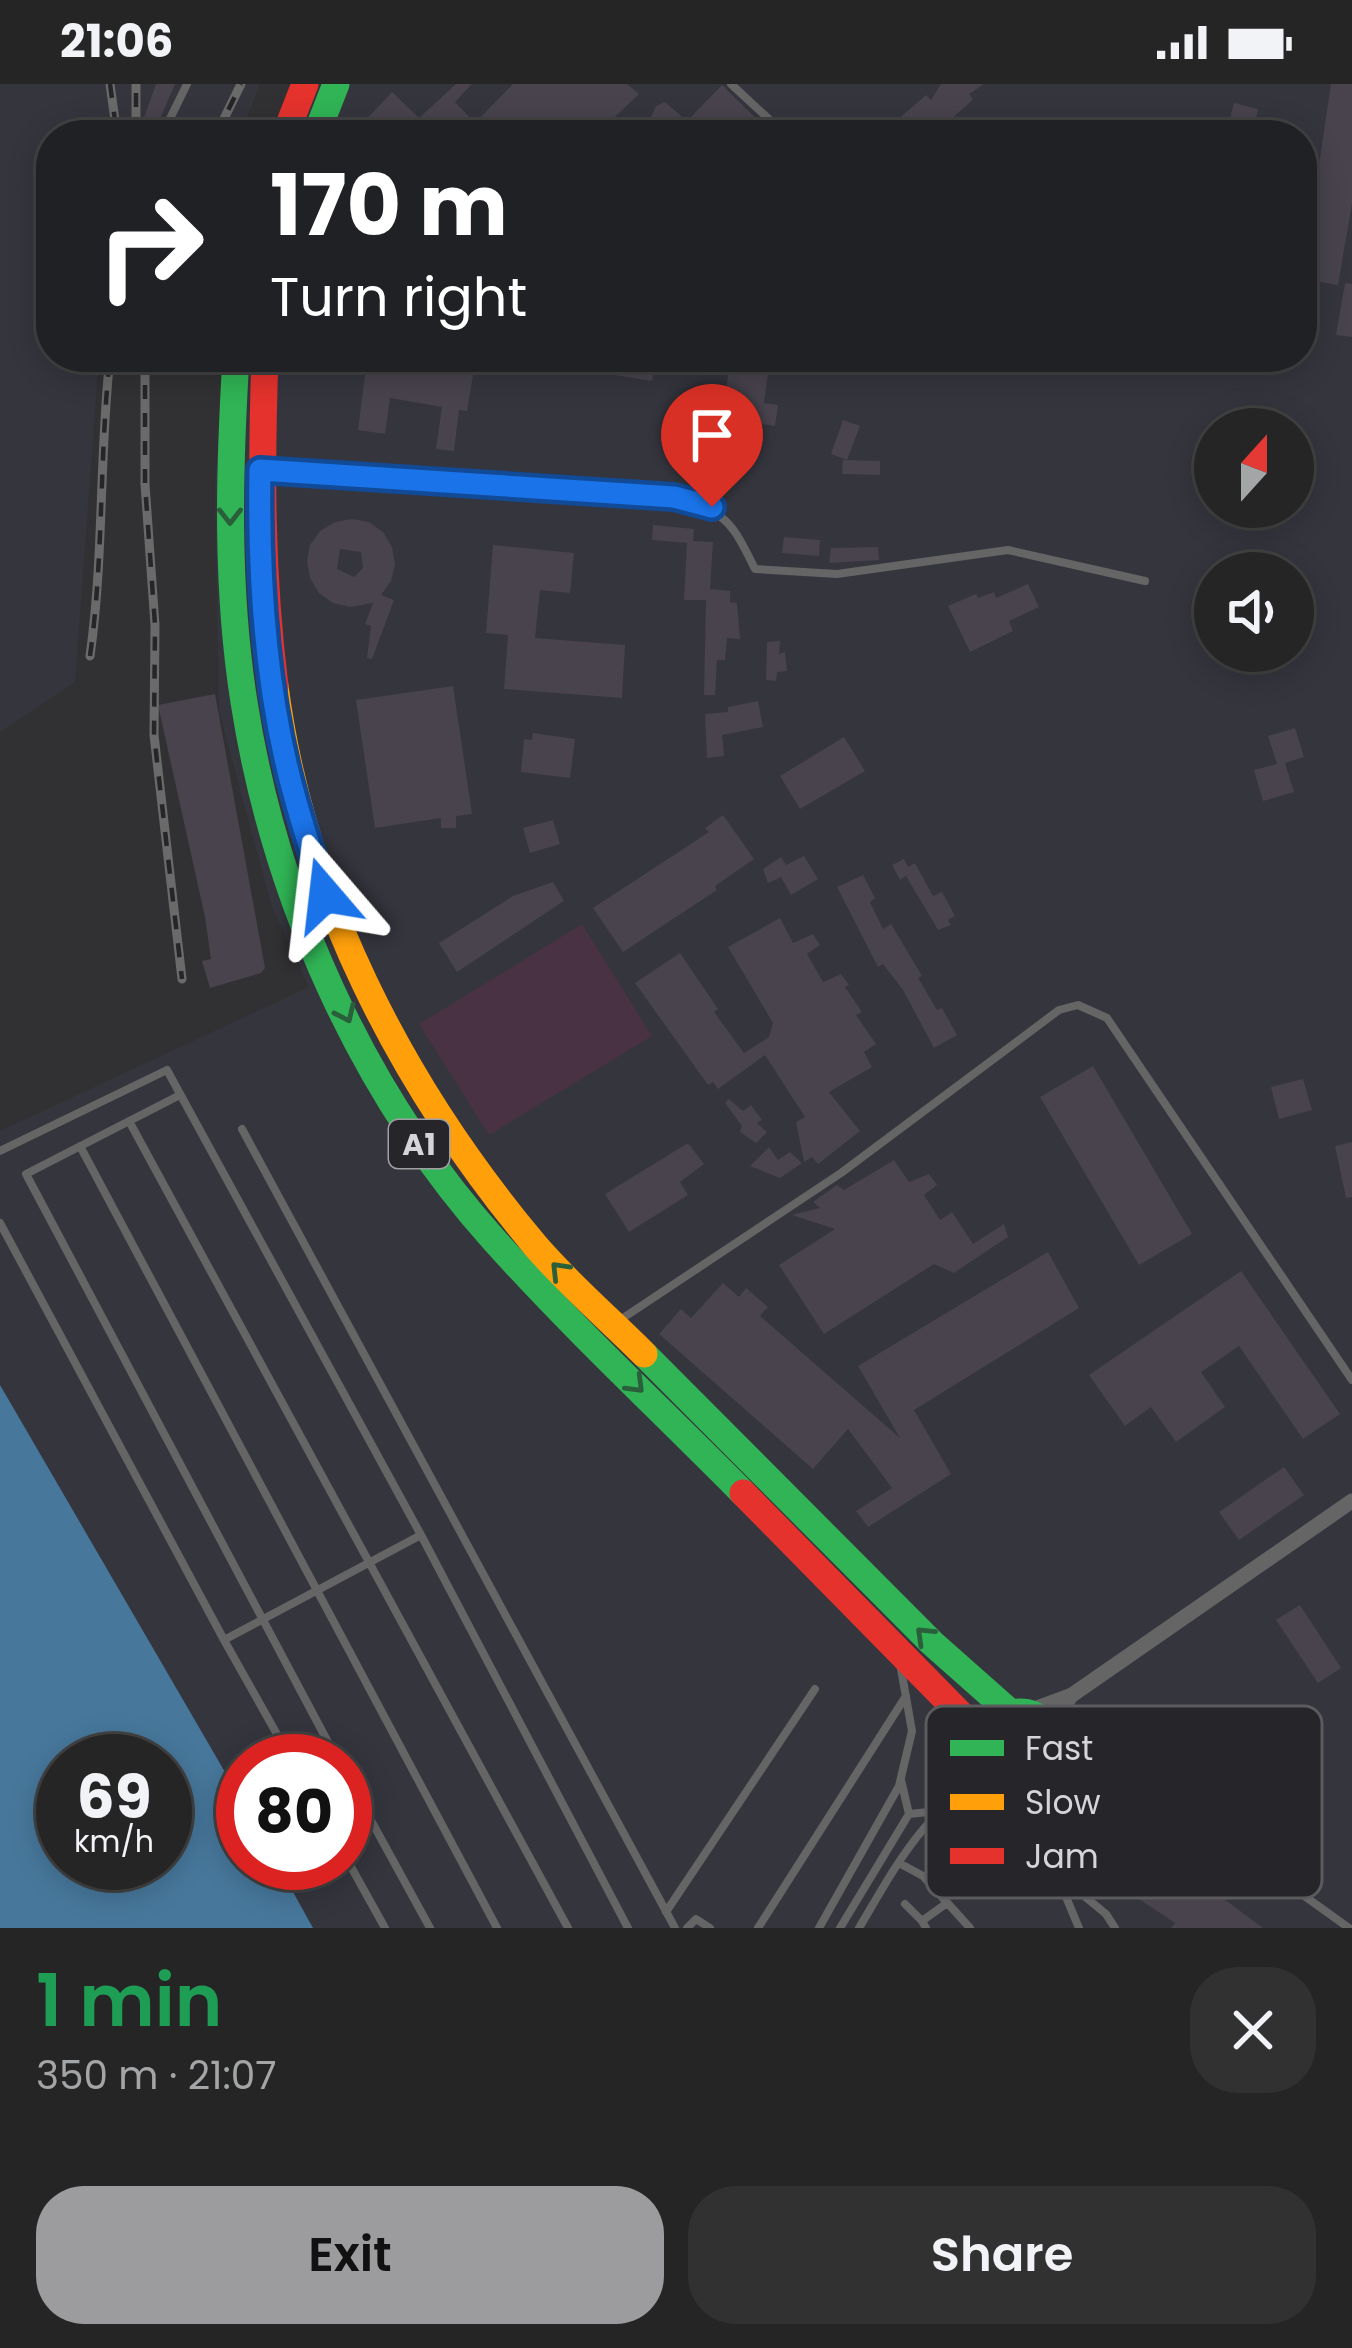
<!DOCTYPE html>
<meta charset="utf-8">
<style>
body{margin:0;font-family:Poppins,sans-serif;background:#313132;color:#f1f3f6;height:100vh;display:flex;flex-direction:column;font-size:45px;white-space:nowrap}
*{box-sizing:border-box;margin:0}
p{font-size:39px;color:#a3a5a7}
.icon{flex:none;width:66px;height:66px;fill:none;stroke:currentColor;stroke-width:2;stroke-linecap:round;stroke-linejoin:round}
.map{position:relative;height:1844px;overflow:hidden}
.panel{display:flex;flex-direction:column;background:#252526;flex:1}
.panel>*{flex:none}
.guide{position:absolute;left:36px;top:36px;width:1281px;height:252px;border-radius:48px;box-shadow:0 6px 30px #0003,0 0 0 3px #424243;background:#202124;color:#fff;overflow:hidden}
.needle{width:78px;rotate:21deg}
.controls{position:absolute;left:1194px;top:324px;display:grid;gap:24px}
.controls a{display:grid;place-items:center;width:120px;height:120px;border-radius:50%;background:#252526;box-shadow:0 6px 30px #0003,0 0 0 3px #424243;font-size:60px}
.speed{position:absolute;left:36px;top:1650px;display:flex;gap:24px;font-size:60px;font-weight:700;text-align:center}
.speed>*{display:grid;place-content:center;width:156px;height:156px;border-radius:50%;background:#252526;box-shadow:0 6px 30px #0003,0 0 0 3px #424243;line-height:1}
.speed small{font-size:30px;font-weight:400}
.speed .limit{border:18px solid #d22;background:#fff;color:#111}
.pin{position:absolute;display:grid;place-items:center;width:102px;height:102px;color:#fff;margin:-123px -51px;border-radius:50% 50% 50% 0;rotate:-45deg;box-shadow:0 0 12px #0007}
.pin .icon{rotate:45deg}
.me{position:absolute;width:132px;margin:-66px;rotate:343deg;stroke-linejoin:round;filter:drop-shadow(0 0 9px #0008)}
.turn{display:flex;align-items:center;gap:42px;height:252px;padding:0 36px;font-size:54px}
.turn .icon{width:156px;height:156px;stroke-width:2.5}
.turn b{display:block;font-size:84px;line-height:102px}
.round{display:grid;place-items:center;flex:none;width:126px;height:126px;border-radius:48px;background:#313132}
.head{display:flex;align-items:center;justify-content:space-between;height:204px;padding:0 36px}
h1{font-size:72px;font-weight:600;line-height:90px;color:#1e9e55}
.action{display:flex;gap:24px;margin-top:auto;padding:24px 36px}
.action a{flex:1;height:138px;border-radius:48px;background:#9c9c9e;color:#111;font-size:48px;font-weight:600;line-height:138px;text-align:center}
.action a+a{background:#313132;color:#f1f3f6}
.status{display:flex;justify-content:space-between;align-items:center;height:84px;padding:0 60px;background:#252526;direction:ltr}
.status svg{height:33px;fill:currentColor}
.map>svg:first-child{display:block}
.built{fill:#35353e;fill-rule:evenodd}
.green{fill:#483244}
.water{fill:#47789c;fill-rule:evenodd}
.building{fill:#48434d;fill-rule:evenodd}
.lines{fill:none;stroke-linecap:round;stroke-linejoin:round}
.lane{stroke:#656566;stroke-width:8}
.street{stroke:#656566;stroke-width:15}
.fast{stroke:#30b455;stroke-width:27}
.slow{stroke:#ff9f0a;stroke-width:27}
.jam{stroke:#e5322d;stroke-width:27}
.rail-casing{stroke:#6a6a6b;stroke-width:9}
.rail{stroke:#26262a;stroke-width:4.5;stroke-dasharray:14;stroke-linecap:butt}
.oneway{stroke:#2a5f3b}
.route-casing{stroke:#114b97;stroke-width:30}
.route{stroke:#1a73e8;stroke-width:21}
.labels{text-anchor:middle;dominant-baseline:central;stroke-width:9;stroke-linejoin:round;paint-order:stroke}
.shield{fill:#26262a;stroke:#a0a0a4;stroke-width:3}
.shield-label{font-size:30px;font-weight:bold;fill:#d5d5d8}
.key{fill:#26262a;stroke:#5b5b5e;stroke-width:3}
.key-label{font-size:33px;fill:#d5d5d8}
</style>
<div class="status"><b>21:06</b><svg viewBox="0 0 49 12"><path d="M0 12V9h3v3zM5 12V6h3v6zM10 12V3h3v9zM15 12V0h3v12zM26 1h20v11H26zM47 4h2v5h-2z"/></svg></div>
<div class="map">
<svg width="1352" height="1844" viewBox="0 0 1352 1844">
<rect width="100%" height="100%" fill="#313133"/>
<path class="built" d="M0 0H260L240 51H51V273H161L159 291 98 286 75 598 0 648Z
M295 0H1352V1844H313L277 1779H345V1677H243V1719L9 1319 0 1301V1047L309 903 271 820 219 627 215 402 225 273H1302V51H271ZM1215 345H1293V423H1215ZM1215 489H1293V567H1215Z"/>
<path class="green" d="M582 840 652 952 489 1051 419 940Z"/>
<path class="water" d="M0 1301 243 1719V1779H277L313 1844H0ZM63 1677H165V1779H63Z"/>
<path class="building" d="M156 0H175L153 51H138Z
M456 0H472L455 18 475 39 513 0H627L639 10 596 51H379L364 38 392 8 419 34Z
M941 0H984L969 10 973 15 965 23 952 34 944 35 931 51H880L926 11 931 16Z
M1331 0H1352V120L1338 201 1302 195Z
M722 1 773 51H665L647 42 656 22 665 18 687 37Z
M1234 19 1258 25 1252 51H1226Z
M1345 199 1352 200V253L1336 251Z
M360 273H476L467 327 459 326 454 367 436 365 442 323 390 314 385 350 358 346 365 291 358 290Z
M552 273H656L652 297 552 281Z
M703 273H770L764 319 778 321 775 342 722 334 729 285 702 280Z
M843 336 860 342 847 376 831 370Z
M843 376 880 377V391L842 390Z
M352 435 369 438 383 448 392 463 395 480 391 497 381 511 394 516 372 575 367 574 371 542 365 540 373 519 350 523 333 519 319 509 310 494 307 477 310 461 320 447 335 438ZM340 465 361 468 363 484 354 493 337 485Z
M653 441 694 445 693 457 713 458 710 505 730 507V518L737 519 740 555 727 554 725 576H717L715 611H704L706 516H684L687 459 652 456Z
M784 453 820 456 819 472 782 469Z
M493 461 574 469 570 509 540 506 535 554 625 561 622 614 504 605 508 551 486 549Z
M878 463 879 476 829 479 831 464Z
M1028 500 1039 523 1009 537 1013 547 970 568 948 522 976 510 978 514 994 508 996 514Z
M780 557 779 570 785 568 787 587 777 588 776 597 766 596 767 558Z
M453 602 472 730 456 732V744H441V734L375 744 356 616Z
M215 610 265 884 261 889 210 904 202 877 211 875 205 833 158 621Z
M758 617 763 643 722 651 724 672 707 674 705 630 728 628V623Z
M1295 644 1304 673 1285 679 1294 708 1263 717 1254 686 1277 680 1268 652Z
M533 649 575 655 570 694 521 688 524 655 532 656Z
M844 653 865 687 800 725 780 692Z
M723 731 754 775 715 802 717 806 623 868 593 824 709 748 705 744Z
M553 736 560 760 530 769 523 744Z
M804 772 818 795 791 811 781 793 768 799 763 785 781 773 786 781Z
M904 775 908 783 915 779 933 812 942 808 955 832 948 836 951 841 938 846 906 792 900 796 892 781Z
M863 791 875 814 870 818 883 845 891 840 922 892 918 894 937 926 942 924 957 951 934 964 903 906 883 880 878 883 837 803Z
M553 798 564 817 457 888 439 859 513 812Z
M780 834 793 859 813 850 820 861 807 870 823 898 841 890 849 901 845 903 862 928 856 931 876 960 864 968 872 983 829 1008 860 1047 818 1080 812 1073 804 1078 796 1038 805 1033 765 971 718 1005 713 998 708 1001 635 899 680 869 718 925 714 928 744 969 769 953 773 939 728 863Z
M1093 982 1192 1150 1139 1181 1040 1013Z
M1303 995 1312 1026 1279 1035 1271 1003Z
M729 1015 743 1027 751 1021 762 1036 757 1039 767 1048 756 1059 740 1048 742 1042 725 1019Z
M1352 1058V1113L1346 1114 1335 1062Z
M688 1059 704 1080 680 1098 688 1111 629 1148 605 1110Z
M769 1063 778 1076 790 1068 802 1079 780 1094 750 1082Z
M894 1076 909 1098 929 1090 937 1101 924 1111 940 1136 952 1128 973 1160 1004 1140 1008 1153 954 1189 934 1180 824 1250 779 1181 835 1145 792 1131 820 1124 813 1118 837 1101 844 1106Z
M1048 1168 1079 1224 914 1326 951 1390 868 1443 856 1427 892 1404 848 1345 813 1385 659 1250 681 1225 691 1234 723 1199 739 1213 746 1204 768 1223 760 1232 900 1354 858 1282Z
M1241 1187 1340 1330 1303 1355 1239 1262 1201 1288 1225 1323 1176 1358 1151 1323 1125 1342 1089 1291Z
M1284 1383 1304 1411 1239 1456 1219 1428Z
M1300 1521 1341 1584 1318 1599 1276 1536Z
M1126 1734 1210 1786 1200 1797 1263 1844H1171L1175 1839 1133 1811 1157 1775 1135 1762 1124 1773 1113 1756Z"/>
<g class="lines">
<path class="lane" d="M731 0 786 51
M162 51 187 0
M268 386 674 414C726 427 732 438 755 485L837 490 1008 466 1145 497
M180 1011 26 1090 338 1677
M129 1037 568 1844
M242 1045 675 1844
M80 1062 497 1844
M0 1067 167 986 421 1451 628 1844
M0 1139 224 1556 421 1451
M617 1238 841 1089 1059 926 1078 921 1107 934 1352 1296
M224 1556 292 1677
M1053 1653 1111 1700 1218 1750 1349 1844
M1047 1682 1104 1698
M345 1689 430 1844
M901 1696 909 1730
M1019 1696 1041 1740 1044 1686
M1041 1740 1048 1770 1079 1844
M345 1772 385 1844
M899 1779 923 1792 970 1844
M1061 1793 1106 1830 1115 1844
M905 1820 922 1837
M666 1828 815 1605
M687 1844 696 1835 710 1844
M758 1844 906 1612
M819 1844 899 1702 912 1647 901 1585
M840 1844 909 1730C971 1723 1002 1725 1048 1770
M859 1844C895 1784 930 1712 1002 1691
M926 1844 922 1837 947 1819"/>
<path class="street" d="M1026 1628 1072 1611 1352 1417
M1052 1649 1070 1613"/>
<path class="fast" d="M316 51 336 0
M236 273C229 388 226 504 244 618 274 812 362 1009 494 1156 572 1243 660 1325 743 1409
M644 1270 932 1559 1011 1629
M986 1662a34 34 0 1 1 68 0a34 34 0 1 1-68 0Z"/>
<path class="slow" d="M275 602C302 809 401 1001 534 1160 567 1199 608 1234 644 1270"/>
<path class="jam" d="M285 51 305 0
M265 273C261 384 261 491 275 602
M743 1409 986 1656"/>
<defs>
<path id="rail" d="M110 0 117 51
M136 51V0
M216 51 241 0
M145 273V400L155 541 154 651 182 895
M90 572C104 473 99 373 110 273"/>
</defs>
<use href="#rail" class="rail-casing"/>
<use href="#rail" class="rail"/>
</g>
<defs><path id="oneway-chevron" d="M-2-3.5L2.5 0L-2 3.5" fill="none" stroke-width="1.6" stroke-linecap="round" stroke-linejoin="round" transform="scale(3)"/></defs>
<g class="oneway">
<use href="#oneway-chevron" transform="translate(230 432) rotate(90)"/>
<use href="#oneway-chevron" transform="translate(346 930) rotate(65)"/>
<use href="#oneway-chevron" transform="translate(559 1186) rotate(-134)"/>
<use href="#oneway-chevron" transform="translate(636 1301) rotate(45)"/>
<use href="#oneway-chevron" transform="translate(924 1551) rotate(-136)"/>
</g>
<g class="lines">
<defs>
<path id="route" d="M325 811C315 779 304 747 295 714 265 608 258 495 260 386L674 413 712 423"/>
</defs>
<use href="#route" class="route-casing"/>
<use href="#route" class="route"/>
</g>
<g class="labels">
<rect class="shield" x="389" y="1036" width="60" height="48" rx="9"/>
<g class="shield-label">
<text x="419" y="1060">A1</text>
</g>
</g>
<rect x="926" y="1622" width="396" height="192" rx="18" class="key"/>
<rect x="950" y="1656" width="54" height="16" fill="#30b455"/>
<rect x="950" y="1710" width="54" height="16" fill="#ff9f0a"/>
<rect x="950" y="1764" width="54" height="16" fill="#e5322d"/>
<g class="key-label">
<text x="1025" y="1676">Fast</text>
<text x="1025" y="1730">Slow</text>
<text x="1025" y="1784">Jam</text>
</g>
</svg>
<div class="controls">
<a><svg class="needle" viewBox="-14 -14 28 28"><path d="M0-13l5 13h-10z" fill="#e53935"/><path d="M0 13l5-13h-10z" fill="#a3a5a7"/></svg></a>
<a><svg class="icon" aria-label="sound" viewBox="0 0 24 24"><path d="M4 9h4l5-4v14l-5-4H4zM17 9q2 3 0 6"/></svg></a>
</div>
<div class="speed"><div>69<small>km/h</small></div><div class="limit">80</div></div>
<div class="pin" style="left:712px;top:423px;background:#d93025"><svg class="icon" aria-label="arrive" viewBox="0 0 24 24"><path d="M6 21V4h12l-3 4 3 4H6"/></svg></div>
<svg class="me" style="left:325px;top:811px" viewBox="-20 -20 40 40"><path d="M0-17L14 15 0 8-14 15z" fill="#1a73e8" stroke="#fff" stroke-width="4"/></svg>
<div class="guide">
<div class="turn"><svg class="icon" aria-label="right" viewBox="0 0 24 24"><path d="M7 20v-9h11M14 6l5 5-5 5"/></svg><div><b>170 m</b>Turn right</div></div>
</div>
</div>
<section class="panel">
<div class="head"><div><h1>1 min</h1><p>350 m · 21:07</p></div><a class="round"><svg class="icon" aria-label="close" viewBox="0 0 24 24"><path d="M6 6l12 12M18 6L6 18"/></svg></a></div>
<div class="action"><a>Exit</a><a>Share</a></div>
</section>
